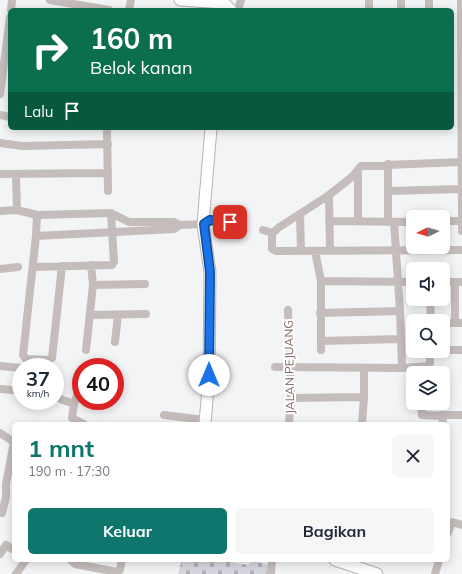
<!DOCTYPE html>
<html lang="id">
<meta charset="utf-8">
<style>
body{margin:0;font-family:Mulish,sans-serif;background:#f6f6f7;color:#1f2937;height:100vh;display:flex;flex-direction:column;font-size:15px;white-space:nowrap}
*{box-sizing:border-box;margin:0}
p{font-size:13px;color:#747a83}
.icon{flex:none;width:22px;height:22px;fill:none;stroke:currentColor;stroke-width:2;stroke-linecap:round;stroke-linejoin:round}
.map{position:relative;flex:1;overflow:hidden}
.sheet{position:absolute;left:12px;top:422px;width:438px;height:140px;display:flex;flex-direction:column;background:#fff;border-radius:6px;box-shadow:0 2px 10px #0003}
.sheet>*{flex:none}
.top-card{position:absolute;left:8px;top:8px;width:446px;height:122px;border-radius:6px;box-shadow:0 2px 10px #0003;background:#0b6e4f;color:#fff;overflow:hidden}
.needle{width:26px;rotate:265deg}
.tools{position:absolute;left:406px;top:210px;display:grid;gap:8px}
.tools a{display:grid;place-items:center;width:44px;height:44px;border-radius:6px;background:#fff;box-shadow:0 2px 10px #0003;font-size:20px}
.speed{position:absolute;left:12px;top:358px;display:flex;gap:8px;font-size:20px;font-weight:700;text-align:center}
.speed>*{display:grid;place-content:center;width:52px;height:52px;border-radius:50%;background:#fff;box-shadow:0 2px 10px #0003;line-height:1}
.speed small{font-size:10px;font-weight:400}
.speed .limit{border:6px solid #d22;background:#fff;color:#111}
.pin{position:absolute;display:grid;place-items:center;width:34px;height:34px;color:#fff;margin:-17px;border-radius:8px;box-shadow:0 2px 6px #0006}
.me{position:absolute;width:44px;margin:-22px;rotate:0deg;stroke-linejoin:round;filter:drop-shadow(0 0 3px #0008)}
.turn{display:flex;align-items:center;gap:14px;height:84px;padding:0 16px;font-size:18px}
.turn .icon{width:52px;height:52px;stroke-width:2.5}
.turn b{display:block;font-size:28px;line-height:34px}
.then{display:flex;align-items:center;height:38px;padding:0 16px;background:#0003;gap:8px;font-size:15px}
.round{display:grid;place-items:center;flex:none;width:42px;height:42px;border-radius:6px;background:#f6f6f7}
.overview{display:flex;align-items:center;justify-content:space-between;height:68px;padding:0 16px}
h1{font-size:24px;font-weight:700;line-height:30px;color:#0f766e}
.button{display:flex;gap:8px;margin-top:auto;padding:8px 16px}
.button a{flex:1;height:46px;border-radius:6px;background:#0f766e;color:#fff;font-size:16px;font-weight:700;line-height:46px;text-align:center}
.button a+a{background:#f6f6f7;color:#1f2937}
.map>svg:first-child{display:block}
.cemetery{fill:url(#cemetery-stones)}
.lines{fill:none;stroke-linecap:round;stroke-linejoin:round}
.secondary-casing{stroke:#bbb2b1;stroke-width:13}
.street{stroke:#c5bdbc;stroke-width:8}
.secondary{stroke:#fff;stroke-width:11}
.route-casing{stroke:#114b97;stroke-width:10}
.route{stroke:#1a73e8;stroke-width:7}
.labels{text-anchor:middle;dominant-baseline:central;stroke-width:4;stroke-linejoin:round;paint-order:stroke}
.street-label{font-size:12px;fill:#836865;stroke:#fff}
</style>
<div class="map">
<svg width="462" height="574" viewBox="0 0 462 574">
<defs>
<pattern id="cemetery-stones" width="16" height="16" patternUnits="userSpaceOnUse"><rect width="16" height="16" fill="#d8d7e0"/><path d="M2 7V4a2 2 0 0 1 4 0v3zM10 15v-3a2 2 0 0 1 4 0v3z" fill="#b5b2b9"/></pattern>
</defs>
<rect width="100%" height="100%" fill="#f2f4f6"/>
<path class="cemetery" d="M182 560H217L249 565 251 560 268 565 267 574H178Z"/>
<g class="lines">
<defs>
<path id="secondary" d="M180 0 224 3 231 10
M205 424 209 375 210 272 203 224 211 128
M335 560 377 574"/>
</defs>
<use href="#secondary" class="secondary-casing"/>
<path class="street" d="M50 0 109 10
M401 0V10
M461 0 462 231
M11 10 12 0
M129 10 131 0
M238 10 241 0
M369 10V0
M429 10V0
M0 94 10 17
M0 115 10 117
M107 128 108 191
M0 143 22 146 108 144
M462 162 361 166 352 177 329 195 278 228 272 234V249L276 251 462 250
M388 164V222
M358 170V221
M0 174 108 173
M16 175 17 210
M388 191 461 189
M329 195 330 251
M0 211 17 210 37 215 36 236 174 229 180 225
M37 215 111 213 129 222H174L180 225 203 224 210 220 229 222
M300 215 301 251
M329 221 413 222
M443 221H462
M394 222 400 311 402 368
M263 230 273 233
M36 236 23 355 26 359 49 360 52 358 62 266
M315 251 321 281V350
M33 267 112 265 114 262 111 213
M0 269 18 267
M321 281 413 282
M443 282H462
M455 282V323
M93 285 145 284
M430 299 431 321
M288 310 291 398 289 424
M320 313 400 311
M90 315 146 314
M443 323H462
M321 341 400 339
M115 342 118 315
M86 350 93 285 91 265
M443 350H462
M0 366 21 368
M275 367 402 368 428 366 430 363V351
M55 372H56
M0 389 21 391
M55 397 74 404 72 418 84 424
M291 398 364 397
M421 403 422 415 441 416
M74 404 81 384
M164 415 205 420
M362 424 364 397V368
M443 424 442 415H462
M0 433 14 442
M2 513 6 497V484L14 442
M448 533 452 522 462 525
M0 554 6 545 14 550
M71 560 75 564 117 572 120 570 122 560
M16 574 26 560
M271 574 272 560
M435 574 439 560"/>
<use href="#secondary" class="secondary"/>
</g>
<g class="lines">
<defs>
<path id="route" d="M209 375 210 272 204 224 210 220 230 222"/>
</defs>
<use href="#route" class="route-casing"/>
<use href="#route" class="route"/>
</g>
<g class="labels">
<g class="street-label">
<text transform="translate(289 367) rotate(-91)">JALAN PEJUANG</text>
</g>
</g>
</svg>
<div class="tools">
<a><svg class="needle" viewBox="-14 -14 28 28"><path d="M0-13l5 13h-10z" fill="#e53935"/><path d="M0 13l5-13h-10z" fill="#747a83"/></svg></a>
<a><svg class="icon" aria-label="sound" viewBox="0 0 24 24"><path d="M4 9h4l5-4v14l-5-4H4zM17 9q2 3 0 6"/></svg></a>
<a><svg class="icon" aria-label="search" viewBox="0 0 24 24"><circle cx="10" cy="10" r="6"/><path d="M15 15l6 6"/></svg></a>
<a><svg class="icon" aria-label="layers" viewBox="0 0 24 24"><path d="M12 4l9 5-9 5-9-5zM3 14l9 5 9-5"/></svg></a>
</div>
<div class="speed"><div>37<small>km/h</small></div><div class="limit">40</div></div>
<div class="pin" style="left:230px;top:222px;background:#d93025"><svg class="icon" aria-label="arrive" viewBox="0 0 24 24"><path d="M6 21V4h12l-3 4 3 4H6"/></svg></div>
<svg class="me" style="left:209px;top:375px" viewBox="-20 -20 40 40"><circle r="19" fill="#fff"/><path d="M0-13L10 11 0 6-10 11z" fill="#1a73e8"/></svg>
<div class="top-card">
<div class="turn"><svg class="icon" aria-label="right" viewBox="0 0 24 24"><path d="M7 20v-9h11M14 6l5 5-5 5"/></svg><div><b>160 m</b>Belok kanan</div></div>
<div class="then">Lalu<svg class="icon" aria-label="arrive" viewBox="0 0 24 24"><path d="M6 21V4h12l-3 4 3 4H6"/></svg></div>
</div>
<section class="sheet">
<div class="overview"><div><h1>1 mnt</h1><p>190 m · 17:30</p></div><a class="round"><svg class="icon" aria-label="close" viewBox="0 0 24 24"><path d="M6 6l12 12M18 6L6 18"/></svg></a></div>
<div class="button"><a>Keluar</a><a>Bagikan</a></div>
</section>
</div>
